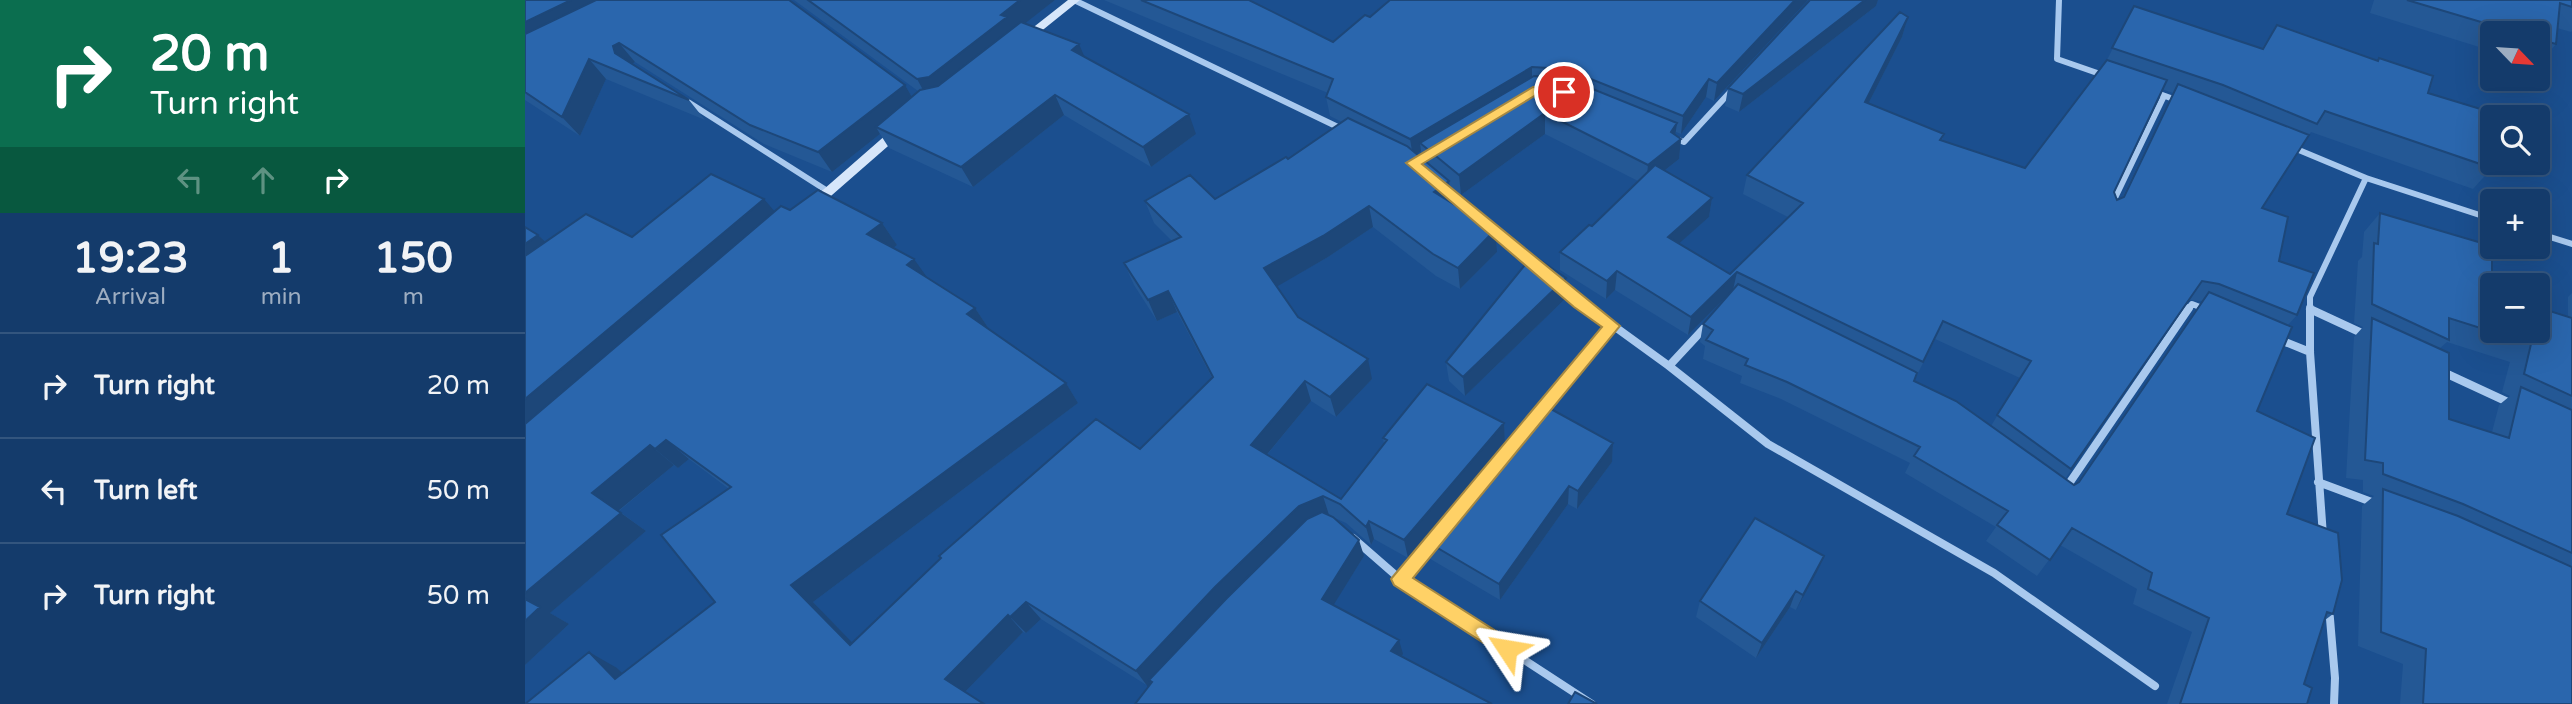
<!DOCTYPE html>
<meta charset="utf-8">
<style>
body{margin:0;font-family:"Varela Round",sans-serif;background:#1d4271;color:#f1f3f6;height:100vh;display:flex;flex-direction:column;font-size:26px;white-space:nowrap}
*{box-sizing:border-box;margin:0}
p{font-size:23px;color:#9dadc1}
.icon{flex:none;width:38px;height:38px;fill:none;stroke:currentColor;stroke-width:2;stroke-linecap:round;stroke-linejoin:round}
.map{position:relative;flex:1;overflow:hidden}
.drawer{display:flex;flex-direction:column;background:#143b6b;width:525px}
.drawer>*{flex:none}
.banner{background:#0b6e4f;color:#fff;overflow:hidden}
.needle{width:46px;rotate:115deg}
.buttons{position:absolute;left:1955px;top:21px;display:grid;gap:14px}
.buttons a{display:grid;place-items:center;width:70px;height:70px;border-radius:7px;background:#143b6b;box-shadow:0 7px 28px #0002,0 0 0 2px #33557e;font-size:35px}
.pin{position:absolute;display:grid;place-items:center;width:60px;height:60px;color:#fff;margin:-30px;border:4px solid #fff;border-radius:50%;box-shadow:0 2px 7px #0007}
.me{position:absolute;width:77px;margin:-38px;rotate:303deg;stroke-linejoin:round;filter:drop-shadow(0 0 5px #0008)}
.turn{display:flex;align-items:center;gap:24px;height:147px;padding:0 35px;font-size:32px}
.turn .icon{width:91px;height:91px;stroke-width:2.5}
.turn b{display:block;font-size:49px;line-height:60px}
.lanes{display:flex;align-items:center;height:66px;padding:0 35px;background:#0003;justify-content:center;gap:35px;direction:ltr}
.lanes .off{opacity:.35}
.eta{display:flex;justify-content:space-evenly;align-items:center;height:119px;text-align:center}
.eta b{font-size:42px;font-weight:700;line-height:49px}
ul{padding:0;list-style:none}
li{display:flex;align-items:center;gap:21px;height:105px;padding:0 35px;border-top:2px solid #33557e}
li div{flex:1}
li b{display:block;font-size:26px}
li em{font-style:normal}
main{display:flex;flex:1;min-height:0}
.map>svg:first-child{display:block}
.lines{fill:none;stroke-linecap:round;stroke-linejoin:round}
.street-far1{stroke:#a9c9ee;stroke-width:6}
.street{stroke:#a9c9ee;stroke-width:8}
.secondary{fill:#d6e6fa;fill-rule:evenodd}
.wall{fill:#245895;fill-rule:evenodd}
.shaded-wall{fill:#1d4779}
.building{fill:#2a66ad;stroke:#1d4779;stroke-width:2}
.route{fill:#ffd166;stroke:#a68842;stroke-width:2}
</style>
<main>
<section class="drawer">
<div class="banner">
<div class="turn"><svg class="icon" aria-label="right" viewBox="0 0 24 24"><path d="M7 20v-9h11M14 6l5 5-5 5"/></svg><div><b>20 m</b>Turn right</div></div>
<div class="lanes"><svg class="icon off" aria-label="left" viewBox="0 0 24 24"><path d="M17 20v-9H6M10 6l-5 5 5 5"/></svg><svg class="icon off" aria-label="ahead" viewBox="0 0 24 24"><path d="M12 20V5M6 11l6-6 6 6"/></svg><svg class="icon" aria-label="right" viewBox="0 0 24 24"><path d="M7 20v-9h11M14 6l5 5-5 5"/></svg></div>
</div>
<div class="eta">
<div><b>19:23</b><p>Arrival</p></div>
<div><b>1</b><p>min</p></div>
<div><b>150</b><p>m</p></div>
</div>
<ul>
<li><svg class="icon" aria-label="right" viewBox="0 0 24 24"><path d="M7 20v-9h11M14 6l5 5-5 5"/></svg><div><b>Turn right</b></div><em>20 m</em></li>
<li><svg class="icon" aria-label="left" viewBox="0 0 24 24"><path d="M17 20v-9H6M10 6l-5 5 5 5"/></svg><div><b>Turn left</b></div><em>50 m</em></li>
<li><svg class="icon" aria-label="right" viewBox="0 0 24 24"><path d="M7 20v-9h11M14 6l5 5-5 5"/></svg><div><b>Turn right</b></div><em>50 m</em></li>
</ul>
</section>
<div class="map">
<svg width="2047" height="704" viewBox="0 0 2047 704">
<rect width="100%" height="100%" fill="#1b4f8f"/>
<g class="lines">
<path class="street-far1" d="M549 0 817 129
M1534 0 1532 59 1578 75
M1629 92 1654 101
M163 102 304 192
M1148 138 1159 142 1207 90
M1769 148 1841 178 1967 219
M920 191 1011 266
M1588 202 1639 96
M2012 233 2047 244
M1036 288 1067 310
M1785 309 1787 310
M1663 310 1667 304 1680 309
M1785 310V297L1841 178"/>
<path class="street" d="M1064 308 1144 366 1243 444 1469 573 1630 686
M1785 308V352L1798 536
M1785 309 1841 335
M1753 339 1785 352
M1144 366 1183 324
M1918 372 1987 404
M1016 411 1087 326
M1793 482 1852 504
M1541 488 1664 308
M828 538 875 579
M905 544 875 579 1067 704
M1804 607 1810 678 1809 704"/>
<path class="secondary" d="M543 0H555L504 41H496V37Z
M374 126 378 127V133L291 209H283L281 206 283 203 370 127Z"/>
</g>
<path class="wall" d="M0 0 380 85 387 97 393 91 269 0H530L500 23 559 57 671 134 626 167 539 115 448 187 364 148 355 134 307 172 239 144 110 62 107 64 164 100 180 120 81 79 55 136 0 100Z
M579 0H727L728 2 808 42 845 17 865 0H1283L1189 101 1181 97 1156 134 1151 132 1150 135 1156 139 1154 159 1139 171 1187 198 1184 217 1154 243 1205 274 1263 217 1218 194 1222 175 1383 17 1377 37 1343 104 1419 134 1417 141 1500 168 1582 60 1609 6 1737 48 1752 25 1852 61 1854 58 1903 93 1967 168 1948 189 1786 132 1737 208 1772 315 1763 325 1732 411 1762 514 1808 614 1800 620 1779 684 1782 704H1642L1667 632 1608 604 1612 589 1535 545 1512 576 1461 541 1471 527 1380 473 1385 463 1256 399 1215 383 1217 376 1178 359 1180 346 1175 342 1178 324 1207 291 1163 335 1090 290 1081 299 1035 270V252L1067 226 1113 181 1020 134 936 195 925 186 927 203 972 252 935 289 911 276 848 227 803 257 752 286 773 317 847 379 811 417 786 401 742 455 816 499 859 444 858 438 979 423 980 443 883 558 849 539 846 545 821 523 803 515 839 556 808 605 878 654 623 686 516 619 501 633 498 632 440 692 0 704 92 668 97 674 190 602 204 489 164 459 153 468 149 465 94 511 121 531 25 613 44 624 0 665 13 235 21 242 107 237 249 212 265 210 357 223 372 245 368 248 403 279 450 308 464 329 541 383 553 403 288 602 327 643 615 449 687 378 652 312 632 321 609 285 599 263 647 241 629 223 620 201 690 199 763 159 817 122 805 116 801 97 803 93ZM1637 89 1648 93 1597 198 1592 200 1589 192ZM896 151 897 158 892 154ZM1664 300 1677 301 1552 483 1549 485 1540 479ZM1410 339 1495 378 1466 426 1389 381Z
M1285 0H1353L1351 6 1214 112 1200 106 1203 88Z
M1849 0H2047V31L2046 32 2032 28 2031 44 2013 65 2012 33H1967V51L1845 13Z
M1855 213 1967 331 2043 317V297L2047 293V704H1875L1878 664 1833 646 1837 506 1849 496 1838 492V480L1821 478 1829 337 1838 327 1829 323 1833 261 1837 257 1839 232ZM1922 342 1985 362 1977 392 1985 396 1974 405 1967 432 1924 419 1914 349Z
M1041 298 940 396 924 381 921 362Z
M1088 443 1087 462 1052 509 1043 504 975 600 902 557 899 540Z
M1299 556 1292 572 1271 610 1265 607 1231 658 1171 617 1175 601Z"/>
<path class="shaded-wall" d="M46 0H103L0 50V22Z
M495 0H530L403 99 392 79Z
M1270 0H1283L1189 101 1192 83Z
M1340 0H1353L1351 6 1214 112 1218 94Z
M1383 17 1377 37 1334 122 1340 102Z
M94 43 110 62 104 66 90 53 88 46Z
M554 44 563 65 547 50Z
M64 59 81 79 55 136 37 117Z
M1007 67V85L895 143 896 151 888 157 885 139Z
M1184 79 1181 97 1156 134 1158 116Z
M380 85 391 104 351 127 355 134 307 172 293 152Z
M530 95 539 115 448 187 436 167Z
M1020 113V134L936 195 934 175Z
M664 114 671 134 626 167 618 147Z
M1152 123 1149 144 1156 139 1154 159 1121 185 1123 165Z
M924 181 927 203 909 192Z
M1187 198 1184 217 1141 255 1143 237Z
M239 199 257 220 0 442V399Z
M844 206 848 227 803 257 746 290 739 268Z
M357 223 372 245 358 256 342 234Z
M970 230 972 252 935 289 933 268Z
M13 235 36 256 0 282V244Z
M389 259 404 280 382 265Z
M1092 271 1090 290 1081 299 1082 281Z
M1212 272 1208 290 1163 335 1166 317Z
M1041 278V298L940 396 938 377Z
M643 291 652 312 632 321 623 300Z
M450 308 464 329 442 314Z
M843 359 847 379 811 417 805 397Z
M780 381 786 401 734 464 726 445Z
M541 383 553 403 288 602 345 661 325 645 266 585Z
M979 423 980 443 883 558 879 540Z
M141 440 164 459 153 468 130 449Z
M1088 443 1087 462 1052 509 1053 491Z
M125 445 149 465 93 511 67 493Z
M1044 486 1043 504 975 600 974 584Z
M798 496 804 515 781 524 624 680 626 683 623 687 611 671 690 587 774 506Z
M96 513 121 531 25 613 44 624 0 665V593Z
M844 521 849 539 846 545 841 527Z
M834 540 839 556 803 614 797 599Z
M1299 556 1292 572 1271 610 1278 595Z
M1271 591 1265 607 1231 658 1237 643Z
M501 602 516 619 501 633 485 617Z
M483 615 498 632 438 694 420 679Z
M874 640 878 654 870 665 866 651Z
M64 652 92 668 118 694 90 679Z"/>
<path class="building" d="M0 0H46L0 22Z
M71 0H264L380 85 293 152 225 125 94 43 88 46 90 53 164 100 64 59 37 117 0 92V34Z
M283 0H495L476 15 482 17 404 77 392 79Z
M616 0H724L808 42 840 15 845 17 865 0H1270L1192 83 1184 79 1158 116 1041 69 1007 67 885 139 801 97 808 79Z
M1285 0H1340L1218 94 1203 88Z
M1882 0H2047V7L2035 3 2031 44 2012 39V33H1993Z
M1609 6 1738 49 1752 25 1853 61 1854 58 1908 76 1903 93 1972 114V117H1967V168L1800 111 1792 124 1698 85 1587 48Z
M1375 12 1383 17 1340 102 1419 134 1415 140 1500 168 1582 60 1642 80 1589 192 1592 200 1599 197 1653 84 1784 135 1737 208 1763 217 1754 261 1789 273 1772 315 1694 284 1677 281 1546 469 1472 415 1506 361 1418 321 1398 362 1212 272 1166 317 1092 271 1082 281 1035 252 1064 225 1067 226 1130 165 1187 198 1143 237 1205 274 1278 203 1222 175Z
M496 22 554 44 547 50 664 114 618 147 530 95 436 167 351 127 395 90 413 86Z
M1009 76 1038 77 1152 123 1146 132 1156 139 1123 165 1020 113 934 175 895 143Z
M823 118 882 146 924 181 909 192 970 230 933 268 908 254 844 206 798 236 739 268 773 317 843 359 805 397 780 381 726 445 816 499 862 440 858 438 902 384 979 423 879 540 844 521 841 527 815 504 798 496 774 506 690 587 611 671 501 602 485 617 483 615 420 679 459 704H0L64 652 90 679 190 602 136 535 206 487 141 440 130 449 125 445 67 493 96 513 0 593V424L256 206 265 210 293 190 357 223 342 234 389 259 382 265 450 308 442 314 541 383 266 585 325 645 416 558 414 556 571 419 615 449 688 377 643 291 623 300 599 263 656 237 620 201 665 175 690 199 761 157 763 159Z
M186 174 239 199 0 399V256L61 214 107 237Z
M1855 213 1967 246V331H2012V307L2047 318V396L1999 374 2006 344 1924 318V340L1847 304 1849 243 1853 244Z
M0 227 13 235 0 244Z
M1008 255 1041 278 938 377 921 362Z
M1213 284 1389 371 1392 373 1389 381 1431 401 1549 485 1554 482 1684 292 1767 327 1732 411 1790 438 1762 514 1813 533 1817 580 1808 614 1802 612 1779 684 1787 688 1782 704H1655L1684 618 1623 589 1627 573 1547 528 1525 560 1472 525 1483 511 1389 456 1395 447 1262 382 1220 365 1223 359 1181 340 1188 330 1178 324Z
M1847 318 1924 353V419L1984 438 1996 387 2047 410V553L1938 504 1858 474V463L1840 460Z
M1015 403 1088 443 1053 491 1044 486 974 584 899 540Z
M1858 489 1933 516 2047 567V704H1898L1901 649 1856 632Z
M797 512 808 517 834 540 797 599 874 640 866 651 967 704H610L627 682 624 680 701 599 782 519Z
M1230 518 1299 556 1278 595 1271 591 1237 643 1175 601Z
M0 599 15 607 0 621Z
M1050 692 1072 704H1043Z"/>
<path class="route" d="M1008 87 1039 88 1046 92 1039 96 1011 95 897 164 1095 326 888 578 988 642 991 649 988 655 982 658 869 585 866 579 1077 327 1049 307 881 163Z"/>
</svg>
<div class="buttons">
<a><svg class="needle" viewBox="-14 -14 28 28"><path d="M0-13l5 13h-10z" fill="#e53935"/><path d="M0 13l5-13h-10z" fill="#9dadc1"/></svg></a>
<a><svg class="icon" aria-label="search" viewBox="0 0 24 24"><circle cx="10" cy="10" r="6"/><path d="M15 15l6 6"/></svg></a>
<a>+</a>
<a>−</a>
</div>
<div class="pin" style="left:1039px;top:92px;background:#d93025"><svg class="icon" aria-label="arrive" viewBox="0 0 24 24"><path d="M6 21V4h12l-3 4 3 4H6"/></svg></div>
<svg class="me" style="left:982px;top:649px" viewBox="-20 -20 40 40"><path d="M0-17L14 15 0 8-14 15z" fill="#ffd166" stroke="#fff" stroke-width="4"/></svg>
</div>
</main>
